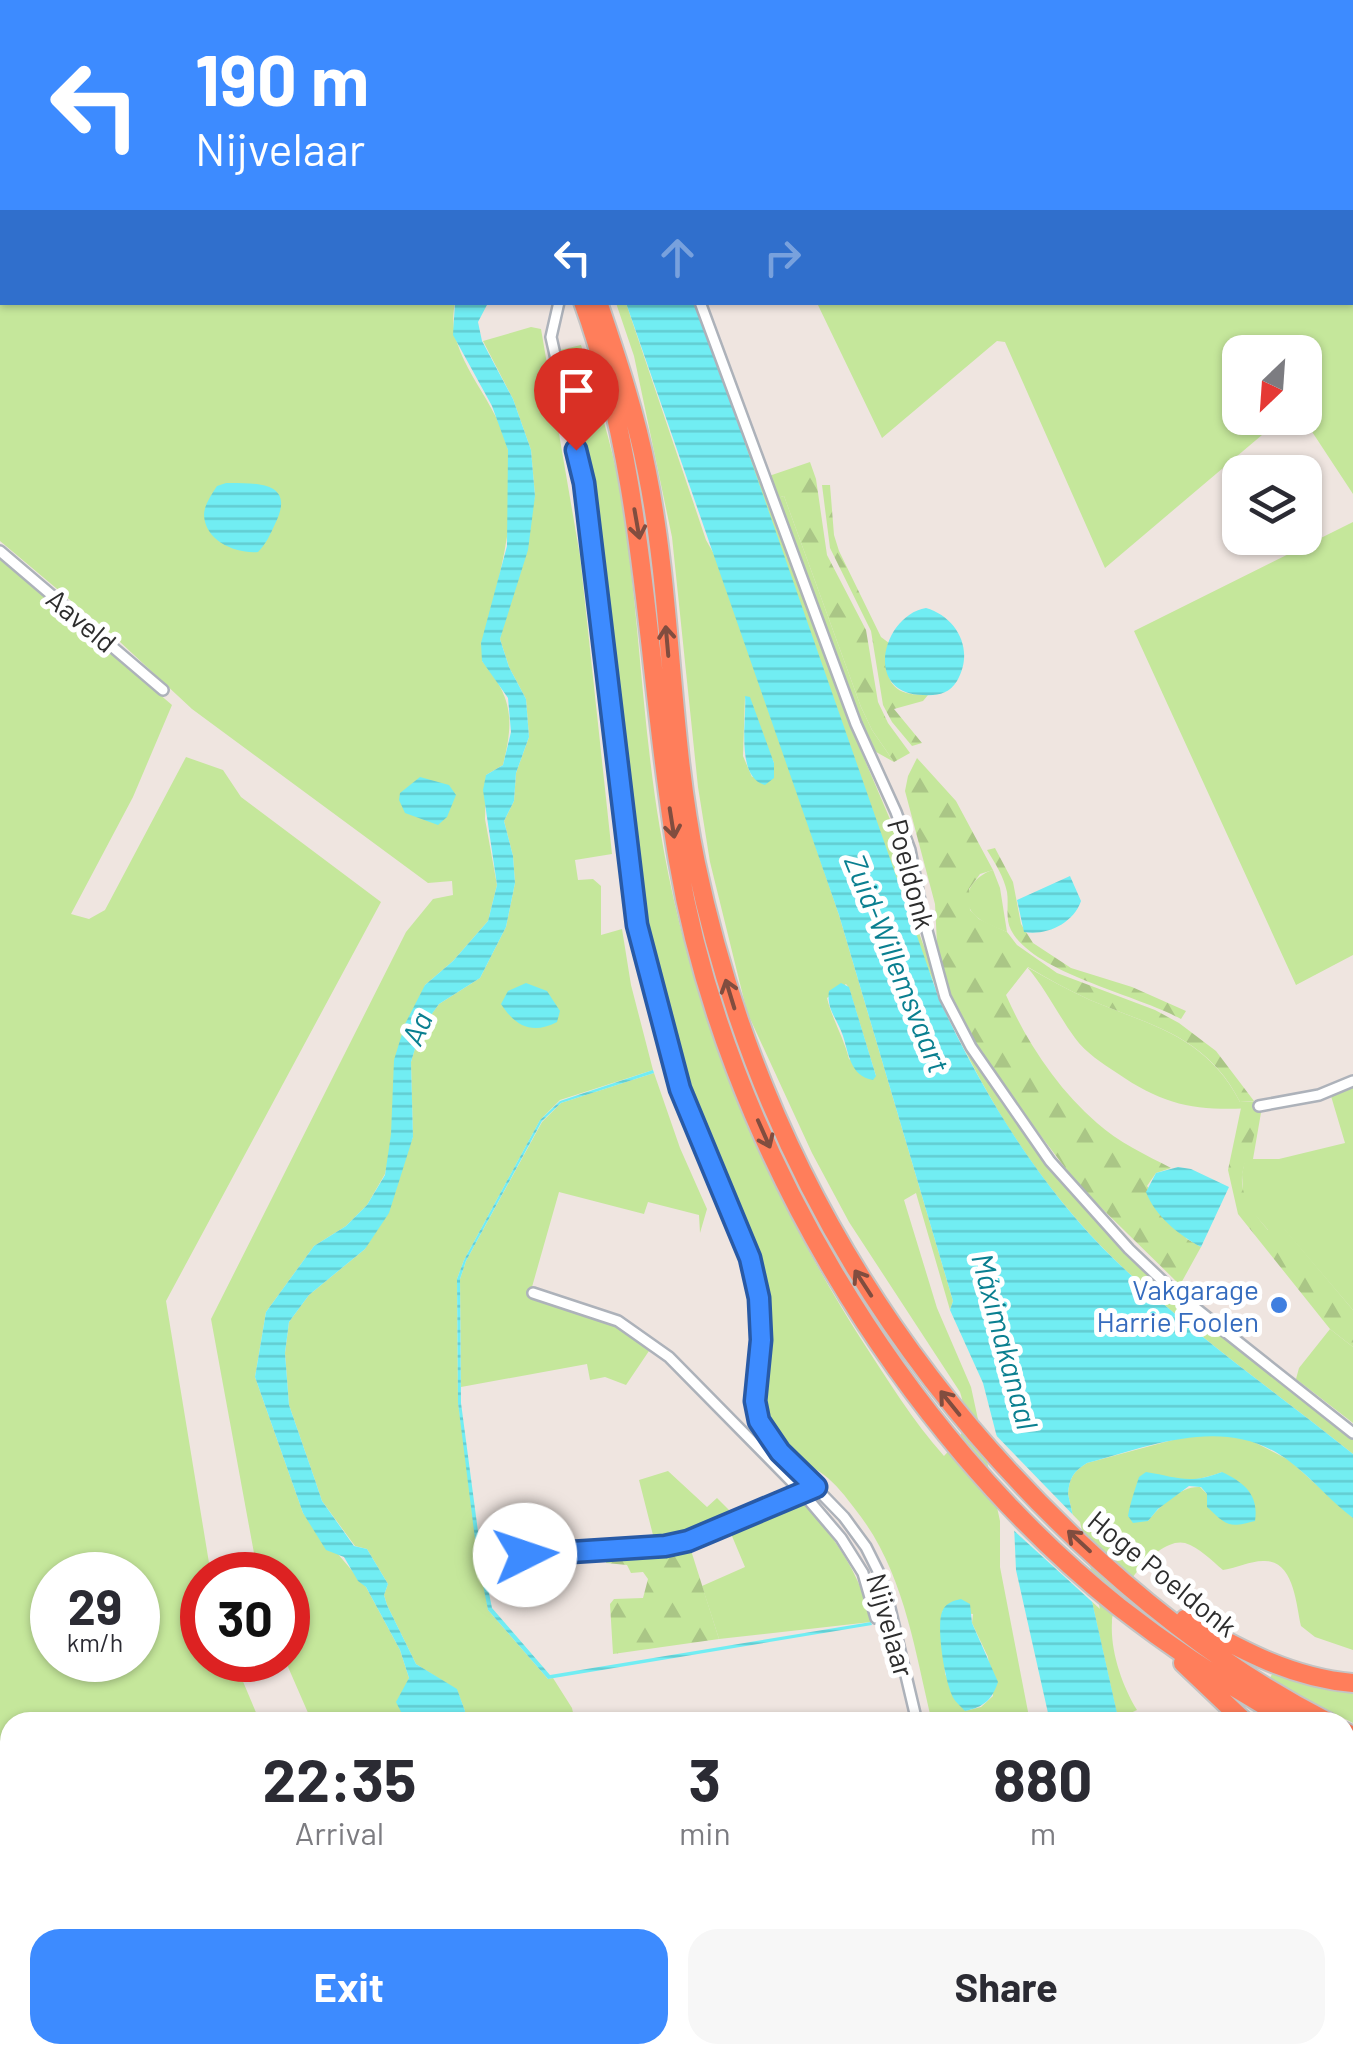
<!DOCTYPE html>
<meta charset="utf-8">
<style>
body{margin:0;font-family:Barlow,sans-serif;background:#f7f7f7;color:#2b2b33;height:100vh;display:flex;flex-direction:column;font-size:38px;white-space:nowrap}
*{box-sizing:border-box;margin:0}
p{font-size:32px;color:#7c7c81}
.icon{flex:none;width:55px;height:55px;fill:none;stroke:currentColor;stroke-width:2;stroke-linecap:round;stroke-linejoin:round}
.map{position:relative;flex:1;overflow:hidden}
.panel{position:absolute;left:0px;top:1712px;width:1355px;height:352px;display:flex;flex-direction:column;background:#fff;border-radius:30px 30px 0 0;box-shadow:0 2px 8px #0004}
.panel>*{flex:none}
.guide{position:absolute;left:0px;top:0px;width:1355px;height:305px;box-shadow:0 2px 8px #0004;background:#3d8bff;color:#fff;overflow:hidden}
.needle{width:65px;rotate:205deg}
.buttons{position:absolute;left:1222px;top:335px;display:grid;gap:20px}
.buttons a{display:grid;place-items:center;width:100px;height:100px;border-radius:20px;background:#fff;box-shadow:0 2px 8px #0004;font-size:50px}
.speed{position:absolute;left:30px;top:1552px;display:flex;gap:20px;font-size:50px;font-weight:700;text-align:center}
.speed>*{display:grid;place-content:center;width:130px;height:130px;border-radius:50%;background:#fff;box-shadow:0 2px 8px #0004;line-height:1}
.speed small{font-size:25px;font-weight:400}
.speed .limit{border:15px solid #d22;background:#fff;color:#111}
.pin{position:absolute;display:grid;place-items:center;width:85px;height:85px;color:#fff;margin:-102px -42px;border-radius:50% 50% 50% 0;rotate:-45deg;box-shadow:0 0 10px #0007}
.pin .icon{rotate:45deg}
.me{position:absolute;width:110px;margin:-55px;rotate:86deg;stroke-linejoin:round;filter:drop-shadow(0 0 8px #0008)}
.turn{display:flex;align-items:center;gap:35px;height:210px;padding:0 30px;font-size:45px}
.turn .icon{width:130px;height:130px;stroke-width:2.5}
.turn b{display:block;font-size:70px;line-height:85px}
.lanes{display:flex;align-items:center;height:95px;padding:0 30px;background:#0003;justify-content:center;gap:50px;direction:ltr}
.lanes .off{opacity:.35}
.eta{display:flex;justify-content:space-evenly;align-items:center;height:170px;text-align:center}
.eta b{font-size:60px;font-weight:700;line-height:70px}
.action{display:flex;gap:20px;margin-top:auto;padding:20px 30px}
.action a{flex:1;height:115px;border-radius:30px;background:#3d8bff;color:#fff;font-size:40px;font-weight:700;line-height:115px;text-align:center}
.action a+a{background:#f7f7f7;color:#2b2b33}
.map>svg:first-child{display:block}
.green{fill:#c5e79b;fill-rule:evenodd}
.forest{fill:url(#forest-firs)}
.water{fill:url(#water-rules)}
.pier{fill:#efe5e0}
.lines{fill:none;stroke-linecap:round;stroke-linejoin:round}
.stream{stroke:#71edf3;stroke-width:4}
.street-casing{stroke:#adb2ba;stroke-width:14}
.secondary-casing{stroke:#adb2ba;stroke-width:18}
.highway-casing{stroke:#c4c4c4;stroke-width:22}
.street{stroke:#fff;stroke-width:9}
.secondary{stroke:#fff;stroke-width:12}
.highway{stroke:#ff7e5b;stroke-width:18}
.oneway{stroke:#814d3f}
.route-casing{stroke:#285aa6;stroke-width:25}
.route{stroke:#3d8bff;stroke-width:18}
.shop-dot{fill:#3f7fe0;stroke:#fff;stroke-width:4}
.labels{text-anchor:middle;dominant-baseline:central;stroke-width:10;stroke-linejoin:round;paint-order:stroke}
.street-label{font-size:28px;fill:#2d2d2d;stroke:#fff}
.shop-label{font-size:28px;fill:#366cbe;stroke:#fff;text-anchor:end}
.water-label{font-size:30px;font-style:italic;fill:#0a7f90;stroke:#fff}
</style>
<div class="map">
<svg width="1353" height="2064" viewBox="0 0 1353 2064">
<defs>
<pattern id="forest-firs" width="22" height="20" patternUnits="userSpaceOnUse" patternTransform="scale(2.5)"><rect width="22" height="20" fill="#c5e79b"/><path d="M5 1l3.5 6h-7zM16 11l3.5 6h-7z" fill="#aac686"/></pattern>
<pattern id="water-rules" width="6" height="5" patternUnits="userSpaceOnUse" patternTransform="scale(2.5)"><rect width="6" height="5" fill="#71edf3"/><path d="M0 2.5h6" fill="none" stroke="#62ccd1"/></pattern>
</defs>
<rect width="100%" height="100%" fill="#efe5e0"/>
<path class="green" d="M0 0H387L388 2H2V302L455 303C443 357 498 398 508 450 522 517 491 595 482 661 513 698 514 720 503 765L486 775 485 819 497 885 488 921 453 961 425 985 385 1174 367 1205 346 1226 314 1246 266 1312 255 1377 303 1513 366 1587 400 1650 409 1678 401 1715 406 1722H312L285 1660 288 1575H258L211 1319 406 932 433 899 453 895 452 881 428 883 192 709 119 641 0 541Z
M1353 102V494L1303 418 1305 352H1240V418H1282L1105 568 1005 342 997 341 882 438 817 303 1352 302Z
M616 303H626L706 540 719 563 839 915 953 1301 950 1310 916 1193 904 1200 937 1308 971 1387 1000 1521V1567L1030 1722H932C914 1648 904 1570 855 1509 846 1497 836 1484 824 1475 803 1459 773 1447 764 1419 752 1385 770 1337 765 1298 758 1248 731 1201 711 1155 714 1141 704 1119 693 1110 645 953 628 790 604 627 607 610 609 584 598 570L560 350 581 345C595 393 612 442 620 491 639 603 641 717 660 829 690 1011 762 1183 861 1339 887 1379 912 1420 944 1456 966 1432 970 1424 960 1392L849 1222 812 1153 747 1012 710 862 698 787 672 537 634 356ZM745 696 774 763 752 777 743 756ZM846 984 849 988 876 1076 849 1059C844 1038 832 1019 827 998ZM942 1611 973 1614 972 1623 988 1657 993 1696 981 1707 965 1711 945 1674Z
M696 303 850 725 903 850 919 933 943 998 995 1088 1127 1250 1353 1437V1454C1274 1391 1190 1332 1117 1262 1023 1171 960 1056 915 935Z
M531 327 541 329 580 556 612 854 575 860 578 880 593 879 601 886V935L622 929 631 985 653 1070 560 1100 540 1120 464 1260 457 1279 458 1403 488 1610 548 1679 553 1678 572 1708 575 1722H463L465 1711 457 1690 416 1664 387 1605 384 1595 388 1584 367 1549 355 1546 322 1501 316 1483 289 1405 285 1353 289 1322 309 1295 365 1249 413 1137 411 1062 421 1028 439 1004 480 978 506 927 515 883 513 856 504 821 514 801 516 773 529 737 526 699 509 667 500 639 535 496 531 450 513 399 483 341Z
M784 496 861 707 872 730 894 762 869 748 774 499Z
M1353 522V955L1296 985 1134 631Z
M0 558 172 705 133 797 71 914 89 919 105 910 186 757 223 770 241 797 381 902 166 1301 211 1575H202V1660H234L260 1722H10V2055H163L155 2064H0ZM52 1575H138V1660H52Z
M993 870 1000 888 1007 932C998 928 986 924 978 918 956 901 972 876 993 870Z
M1027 967C1048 979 1068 990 1090 1000 1152 1026 1206 1036 1240 1102L1263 1101 1253 1159H1279L1345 1143 1331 1096 1353 1087V1310L1283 1228 1269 1231 1248 1207 1243 1193 1242 1174 1256 1108C1198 1111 1166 1107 1117 1073 1102 1063 1086 1053 1075 1038 1058 1015 1046 989 1027 967Z
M654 1073 680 1148 707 1209 700 1233 699 1215 648 1202 644 1214 559 1192 530 1294 615 1326 651 1348 626 1385 605 1377 590 1380 587 1364 461 1387 460 1279 466 1261 542 1122 561 1103Z
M1330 1329 1353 1347V1423L1296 1379 1299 1368Z
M1215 1434 1250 1440 1289 1460 1353 1518V1650L1315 1637 1301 1626C1296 1604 1294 1559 1263 1561 1250 1561 1237 1568 1223 1570 1212 1561 1199 1547 1185 1543 1157 1536 1113 1596 1112 1622 1110 1650 1122 1686 1137 1710L1118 1719 1068 1494C1069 1478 1074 1471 1087 1463L1180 1438ZM1222 1472 1207 1494 1200 1487C1180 1486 1161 1505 1148 1521L1130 1509 1155 1474C1177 1484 1201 1480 1222 1472Z
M668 1471 707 1507 717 1498 736 1517 688 1534 654 1539 639 1480Z
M793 1502H803C835 1538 861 1574 871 1622L719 1639 702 1586 745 1567 729 1529Z
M1272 1674 1353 1690V1723L1269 1680Z
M816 2055H963V2064H821Z"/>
<path class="forest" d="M810 462 816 479 827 555 866 630 878 702 888 723 910 753 894 762 872 730 861 707 784 496 774 499 766 477Z
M822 485H830L834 535 839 551 881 637 889 643C885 652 887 658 887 667 889 692 906 695 928 695L923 701 894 709 922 743 912 746 892 722 883 705 871 631 830 548Z
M917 758 956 801 993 870 980 874 969 889 970 910 979 919 1007 932 1017 945 1057 973 1155 1010 1179 1023 1216 1051 1254 1101 1240 1102C1207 1036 1152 1026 1090 1000 1068 990 1048 979 1028 967L1006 995C1027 1043 1058 1089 1097 1123 1118 1142 1146 1155 1171 1168L1156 1173 1147 1186 1187 1239 1201 1247 1180 1285 1079 1186 1006 1090 962 1023 950 1000 937 944 935 904 905 791 908 776Z
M995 848 1013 882 1021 924 1033 943 1071 968 1132 987 1186 1011 1181 1019C1138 995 1033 973 1011 930 1005 919 1009 904 1007 892 1004 877 995 863 987 850Z
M1241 1108H1257C1258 1167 1216 1171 1268 1230L1283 1227 1353 1310V1347L1330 1329 1238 1214 1228 1170Z
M689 1544 719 1639 613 1654 610 1604 614 1599 643 1598 648 1579 643 1572 631 1573 627 1565 606 1563 608 1552Z"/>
<path class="water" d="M455 303H488L478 322 482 341 513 399 531 450 535 496 528 550 500 639 509 667 526 699 529 737 516 773 514 801 504 821 513 856 515 883 506 927 480 978 439 1004 421 1029 411 1062 413 1137 389 1213 365 1249 309 1295 289 1322 285 1353 289 1405 316 1483 322 1501 354 1546 367 1549 388 1584 384 1595 387 1605 416 1664 457 1689 465 1711 463 1722H406L396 1702 409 1678 400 1650 366 1587 358 1581 344 1557 326 1550 303 1513 255 1377 266 1312 314 1246 346 1226 367 1205 385 1175 391 1134 394 1060 405 1024 425 985 453 961 488 921 497 885 483 790 486 775 503 765 511 732 508 698 482 661 481 643 507 546 508 450 492 406 453 335Z
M626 303H696L939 999C984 1095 1040 1188 1117 1262 1190 1332 1274 1391 1353 1454V1518C1330 1501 1312 1478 1289 1461 1227 1414 1154 1445 1087 1463 1074 1471 1069 1478 1068 1494L1119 1722H1050L1016 1570 1014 1525 1000 1449 983 1383 950 1310 953 1301 839 915Z
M226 483C259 483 296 482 275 524 270 535 266 544 258 552 236 554 205 541 204 515 204 505 212 494 217 486Z
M926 608C957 617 975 650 957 681 949 694 937 696 923 695 862 694 883 615 926 608Z
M745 696 750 697 774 763V778L765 785C735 777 747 720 745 696Z
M420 777 449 785 456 795 447 817 438 825 405 813 399 800 400 793Z
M1070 876 1081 901C1073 924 1046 936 1024 932L1017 900Z
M526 983 547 991 560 1011 557 1022C532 1035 515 1026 501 1004L508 991Z
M841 983 849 987 876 1076 873 1080C850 1076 849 1054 843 1036 838 1020 826 1009 829 991Z
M653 1070 654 1073 561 1103 542 1121 466 1261 460 1279 461 1403 481 1554 492 1608 550 1675 871 1622 872 1625 548 1679 488 1610 477 1555 458 1403 457 1279 464 1260 540 1120 560 1101Z
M1178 1167 1191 1169 1229 1187 1201 1247C1179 1235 1155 1216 1146 1192L1156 1173Z
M1146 1472C1178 1477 1188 1485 1222 1472 1245 1483 1259 1495 1255 1521 1229 1528 1227 1526 1207 1507V1494L1201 1487 1189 1486 1158 1509 1148 1521 1133 1523 1128 1516C1130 1504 1135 1489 1139 1477Z
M961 1599 970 1604 972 1623 998 1682C992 1700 984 1707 965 1711 964 1710 954 1700 954 1699 945 1685 936 1627 942 1612 945 1603 953 1601 961 1599Z"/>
<path class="pier" d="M989 1428 1080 1522 1100 1609 1009 1526Z"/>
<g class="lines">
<path class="stream" d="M622 0V2"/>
<defs>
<path id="street" d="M444 0 445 2
M601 0 602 2
M1031 0 1032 2
M1273 0 1274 2
M1352 95H1353
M559 302 551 337 584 483 637 925 680 1089 750 1258 759 1298 761 1340 755 1401 759 1421 780 1451 844 1517 866 1547 881 1577 889 1604 917 1722
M700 302 856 724 896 812 910 850 923 916 945 997 971 1047 1050 1161 1129 1249 1169 1287 1353 1433
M0 551 163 690
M1259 1106 1319 1095 1353 1081
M533 1293 618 1321 669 1357 801 1491 841 1538 863 1573 876 1618
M525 1555 665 1546 688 1541 803 1490
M979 2055 980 2064"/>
<path id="secondary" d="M1345 1979 1353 1970
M1345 1995 1353 1990
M1218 2064 1235 2055"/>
<path id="highway" d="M473 0 474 2
M490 0 491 2
M583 302C648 482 646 674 678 861 724 1137 900 1433 1119 1607 1174 1650 1232 1688 1293 1722
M598 302C617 358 636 415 647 472 673 601 669 734 696 863 752 1129 881 1354 1077 1540 1152 1611 1236 1675 1328 1722
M1185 1619C1238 1648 1290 1678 1353 1683
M1183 1663 1245 1722
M1345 1732 1353 1736
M1345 1751 1353 1755
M1345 1894 1353 1904"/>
</defs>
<use href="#street" class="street-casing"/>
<use href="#secondary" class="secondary-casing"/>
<use href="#highway" class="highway-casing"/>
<use href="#street" class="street"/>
<use href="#secondary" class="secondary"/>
<use href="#highway" class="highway"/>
</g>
<defs><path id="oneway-shaft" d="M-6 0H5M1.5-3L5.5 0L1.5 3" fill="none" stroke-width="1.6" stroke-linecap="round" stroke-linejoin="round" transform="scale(2.5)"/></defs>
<g class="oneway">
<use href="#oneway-shaft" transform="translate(637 524) rotate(80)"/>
<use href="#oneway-shaft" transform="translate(667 641) rotate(-95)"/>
<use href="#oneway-shaft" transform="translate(672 823) rotate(81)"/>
<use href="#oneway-shaft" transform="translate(730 994) rotate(-107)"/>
<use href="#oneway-shaft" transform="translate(764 1134) rotate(66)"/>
<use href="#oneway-shaft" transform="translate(863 1283) rotate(-123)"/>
<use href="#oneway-shaft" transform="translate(950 1403) rotate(-129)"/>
<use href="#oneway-shaft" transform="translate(1079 1541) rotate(-137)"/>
</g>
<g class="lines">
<defs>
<path id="route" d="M525 1555 665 1546 688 1541 816 1487 780 1452 759 1421 755 1401 761 1340 759 1298 750 1258 680 1089 637 925 584 483 576 450"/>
</defs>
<use href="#route" class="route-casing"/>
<use href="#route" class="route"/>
</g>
<circle class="shop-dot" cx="1279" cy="1305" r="10"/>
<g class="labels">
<g class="street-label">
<text transform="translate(82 620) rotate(40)">Aaveld</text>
<text transform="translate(912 874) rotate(75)">Poeldonk</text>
<text transform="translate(1163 1573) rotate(39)">Hoge Poeldonk</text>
<text transform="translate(891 1625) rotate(74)">Nijvelaar</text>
</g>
<g class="shop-label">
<text x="1259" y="1289">Vakgarage<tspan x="1259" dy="32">Harrie Foolen</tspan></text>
</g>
<g class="water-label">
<text transform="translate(898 963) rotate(68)">Zuid-Willemsvaart</text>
<text transform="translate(416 1028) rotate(-67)">Aa</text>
<text transform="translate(1006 1341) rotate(75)">Máximakanaal</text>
</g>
</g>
</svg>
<div class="buttons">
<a><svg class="needle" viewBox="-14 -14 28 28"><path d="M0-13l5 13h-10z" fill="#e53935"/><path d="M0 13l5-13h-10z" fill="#7c7c81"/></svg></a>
<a><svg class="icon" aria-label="layers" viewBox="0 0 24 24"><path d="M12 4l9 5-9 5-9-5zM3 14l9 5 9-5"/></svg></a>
</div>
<div class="speed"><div>29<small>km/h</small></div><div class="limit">30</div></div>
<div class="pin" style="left:576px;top:450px;background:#d93025"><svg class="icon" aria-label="arrive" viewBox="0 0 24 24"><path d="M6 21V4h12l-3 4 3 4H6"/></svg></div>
<svg class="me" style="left:525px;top:1555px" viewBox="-20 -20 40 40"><circle r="19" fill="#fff"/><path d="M0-13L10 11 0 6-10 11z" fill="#3d8bff"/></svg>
<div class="guide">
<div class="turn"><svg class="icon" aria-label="left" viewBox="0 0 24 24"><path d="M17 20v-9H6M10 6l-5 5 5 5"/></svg><div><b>190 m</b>Nijvelaar</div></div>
<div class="lanes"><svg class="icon" aria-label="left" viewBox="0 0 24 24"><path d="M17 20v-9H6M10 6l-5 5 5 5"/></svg><svg class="icon off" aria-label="ahead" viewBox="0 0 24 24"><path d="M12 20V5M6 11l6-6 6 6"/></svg><svg class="icon off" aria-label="right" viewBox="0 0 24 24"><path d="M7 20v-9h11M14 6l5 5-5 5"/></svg></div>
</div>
<section class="panel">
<div class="eta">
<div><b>22:35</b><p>Arrival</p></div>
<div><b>3</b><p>min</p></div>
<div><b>880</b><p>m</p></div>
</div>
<div class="action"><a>Exit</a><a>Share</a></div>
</section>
</div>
